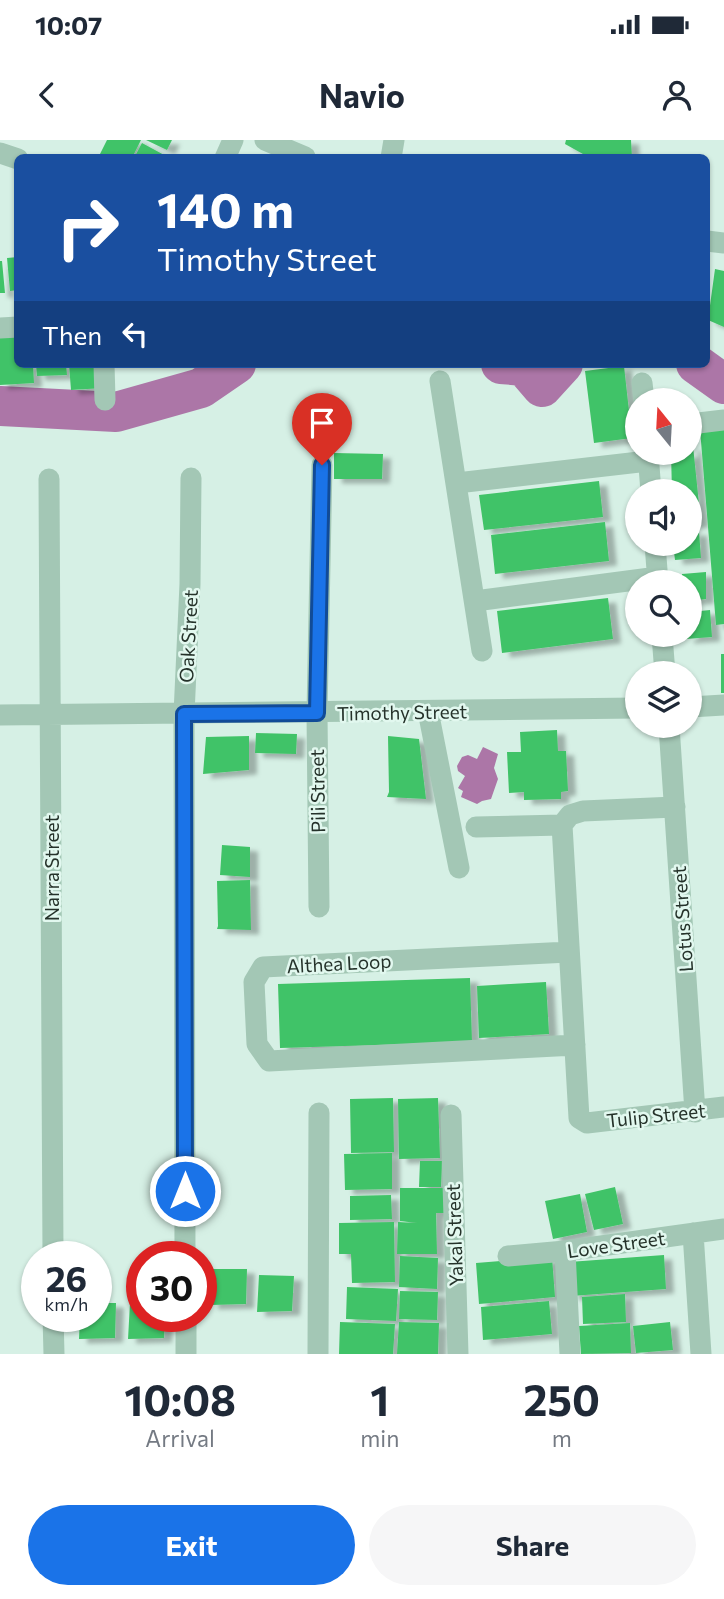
<!DOCTYPE html>
<style>
body{margin:0;font-family:Commissioner,sans-serif;background:#f6f6f7;color:#1f2937;height:100vh;display:flex;flex-direction:column;font-size:26px;white-space:nowrap}
*{box-sizing:border-box;margin:0}
p{font-size:23px;color:#747a83}
.icon{flex:none;width:38px;height:38px;fill:none;stroke:currentColor;stroke-width:2;stroke-linecap:round;stroke-linejoin:round}
.map{position:relative;height:1214px;overflow:hidden}
.sheet{display:flex;flex-direction:column;background:#fff;flex:1}
.sheet>*{flex:none}
.guide{position:absolute;left:14px;top:14px;width:696px;height:214px;border-radius:10px;box-shadow:0 2px 5px #0004;background:#1a4fa0;color:#fff;overflow:hidden}
.needle{width:46px;rotate:342deg}
.fabs{position:absolute;left:625px;top:248px;display:grid;gap:14px}
.fabs a{display:grid;place-items:center;width:77px;height:77px;border-radius:50%;background:#fff;box-shadow:0 2px 5px #0004;font-size:35px}
.speed{position:absolute;left:21px;top:1101px;display:flex;gap:14px;font-size:35px;font-weight:700;text-align:center}
.speed>*{display:grid;place-content:center;width:91px;height:91px;border-radius:50%;background:#fff;box-shadow:0 2px 5px #0004;line-height:1}
.speed small{font-size:18px;font-weight:400}
.speed .limit{border:10px solid #d22;background:#fff;color:#111}
.pin{position:absolute;display:grid;place-items:center;width:60px;height:60px;color:#fff;margin:-72px -30px;border-radius:50% 50% 50% 0;rotate:-45deg;box-shadow:0 0 7px #0007}
.pin .icon{rotate:45deg}
.me{position:absolute;width:77px;margin:-38px;rotate:0deg;stroke-linejoin:round;filter:drop-shadow(0 0 5px #0008)}
.turn{display:flex;align-items:center;gap:24px;height:147px;padding:0 28px;font-size:32px}
.turn .icon{width:91px;height:91px;stroke-width:2.5}
.turn b{display:block;font-size:49px;line-height:60px}
.then{display:flex;align-items:center;height:66px;padding:0 28px;background:#0003;gap:14px;font-size:26px}
.eta{display:flex;justify-content:space-evenly;align-items:center;height:119px;text-align:center}
.eta b{font-size:42px;font-weight:700;line-height:49px}
.button{display:flex;gap:14px;margin-top:auto;padding:14px 28px}
.button a{flex:1;height:80px;border-radius:42px;background:#1a73e8;color:#fff;font-size:28px;font-weight:700;line-height:80px;text-align:center}
.button a+a{background:#f6f6f7;color:#1f2937}
.status{display:flex;justify-content:space-between;align-items:center;height:49px;padding:0 35px;background:#fff;direction:ltr}
.status svg{height:19px;fill:currentColor}
header{display:flex;justify-content:space-between;align-items:center;height:91px;padding:0 28px;background:#fff;font-size:32px;font-weight:700}
.map>svg:first-child{display:block}
.water{fill:#ac76a7}
.lines{fill:none;stroke-linecap:round;stroke-linejoin:round}
.river{stroke:#ac76a7;stroke-width:40}
.building{fill:#41c367;filter:url(#shadow)}
.minor{stroke:#a3c7b5;stroke-width:21}
.route-casing{stroke:#114b97;stroke-width:18}
.route{stroke:#1a73e8;stroke-width:12}
.labels{text-anchor:middle;dominant-baseline:central;stroke-width:5;stroke-linejoin:round;paint-order:stroke}
.street-label{font-size:19px;fill:#25322a;stroke:#e2f8ef}
</style>
<div class="status"><b>10:07</b><svg viewBox="0 0 49 12"><path d="M0 12V9h3v3zM5 12V6h3v6zM10 12V3h3v9zM15 12V0h3v12zM26 1h20v11H26zM47 4h2v5h-2z"/></svg></div>
<header><svg class="icon" aria-label="back" viewBox="0 0 24 24"><path d="M15 5l-7 7 7 7"/></svg>Navio<svg class="icon" aria-label="person" viewBox="0 0 24 24"><circle cx="12" cy="8" r="4"/><path d="M4 21q1-7 8-7t8 7"/></svg></header>
<div class="map">
<svg width="724" height="1214" viewBox="0 0 724 1214">
<defs>
<filter id="shadow"><feDropShadow dx="8" dy="4.5" stdDeviation="2" flood-color="#0004"/></filter>
</defs>
<rect width="100%" height="100%" fill="#d6f0e5"/>
<path class="water" d="M483 607 498 614 494 628 498 639 491 659 482 661 477 664 461 657 463 651 458 648 465 636 458 631 457 626 462 617 468 615 477 619Z"/>
<g class="lines">
<path class="river" d="M501 224 524 226 542 247 563 224
M696 224 724 244
M0 266 116 272 201 248 236 224"/>
</g>
<path class="building" d="M107 0H141L132 18H98Z
M146 0H172L167 10Z
M566 0H631L632 18H582L583 14 565 4Z
M142 3 166 16 165 18H134Z
M18 117V150L10 151 7 118Z
M0 121H2L5 153H0Z
M715 129 724 131V187L708 180Z
M0 193H18V224H33L34 243 0 245Z
M36 224H66L67 235 37 236Z
M69 224H102L103 248 71 250Z
M624 226 632 298 594 303 585 231Z
M724 287V484L716 485 700 289Z
M690 306H693L701 383 690 384V352H672L671 313H690Z
M334 313 383 314 382 339H334Z
M599 341 603 377 484 390 479 355Z
M605 382 609 421 495 434 491 395Z
M699 391 701 418 675 420 673 404H690V392Z
M706 432V459L690 461V443H682V434Z
M608 458 613 499 502 513 497 471Z
M710 470 712 497 686 499V495H690V472Z
M721 514H724V553H721Z
M557 590 558 611H566L568 651 561 652V659L524 660V652L509 653 507 612H521L520 592Z
M256 593 297 594 296 614 255 613Z
M249 596V630L203 634 206 597Z
M388 596 419 599 426 659 387 657 389 652Z
M222 705 250 707V737L220 735Z
M250 740 251 790 217 789 218 786 217 741Z
M470 838 472 902 280 908 278 844Z
M546 842 549 894 479 898 477 846Z
M393 958 394 1012 351 1013 350 959Z
M438 958 440 1018 399 1019 398 959Z
M392 1013V1049L345 1050 344 1014Z
M420 1021H442L441 1047H419Z
M615 1047 623 1084 594 1090 585 1054Z
M400 1048H445L444 1073H436L437 1114H397L398 1082 417 1083 400 1081Z
M580 1054 587 1092 553 1099 545 1061Z
M391 1055 392 1079 350 1080V1056Z
M394 1082 395 1142 352 1143 351 1114H339V1083Z
M664 1115 666 1149 571 1156 569 1122Z
M400 1116 438 1118 437 1149 399 1147Z
M552 1117 555 1157 479 1164 476 1123Z
M212 1129H247L246 1164 210 1165Z
M259 1135 294 1136 292 1171 257 1172Z
M347 1147 398 1149 396 1181 346 1179Z
M400 1151 438 1152 437 1180 399 1179Z
M625 1154 626 1182 583 1184 582 1157Z
M549 1161 552 1194 483 1200 481 1167Z
M96 1163H116L115 1198 79 1199 80 1176H96Z
M130 1163H142V1176H165L164 1198 128 1199Z
M340 1182 395 1184 393 1214H339Z
M399 1182 439 1183 438 1214H397Z
M670 1182 673 1210 636 1213 633 1186Z
M630 1183 631 1213 581 1214 579 1186Z"/>
<g class="lines">
<path class="minor" d="M265 0 305 17
M0 13 18 19
M225 18 233 0
M391 18 394 0
M707 101 724 103
M0 188 18 187
M104 224 105 260
M440 241 482 511
M642 243 644 261
M690 284 724 280
M648 313 651 352
M49 339 53 1116
M457 343 648 321
M655 404 658 443
M475 461 658 437
M662 495 665 534
M690 567 724 565
M428 571 459 728
M0 575 637 568
M669 586 695 972
M675 667 583 671 570 675 562 685 579 978 587 983 724 967
M476 687 562 685
M319 767 317 573 322 325
M569 812 263 827 254 842 257 904 269 921 575 905
M451 975 458 1214
M693 1093 701 1214
M565 1111 570 1214
M185 1116 184 574 190 444 191 338
M508 1116 565 1111 724 1089
M53 1176 54 1214
M186 1176V1214
M318 1214 319 973"/>
</g>
<g class="lines">
<defs>
<path id="route" d="M185 1051 184 574 317 573 322 325"/>
</defs>
<use href="#route" class="route-casing"/>
<use href="#route" class="route"/>
</g>
<g class="labels">
<g class="street-label">
<text transform="translate(188 496) rotate(-87)">Oak Street</text>
<text transform="translate(402 572) rotate(-1)">Timothy Street</text>
<text transform="translate(317 651) rotate(-91)">Pili Street</text>
<text transform="translate(51 728) rotate(-90)">Narra Street</text>
<text transform="translate(682 779) rotate(-94)">Lotus Street</text>
<text transform="translate(339 823) rotate(-3)">Althea Loop</text>
<text transform="translate(656 975) rotate(-6)">Tulip Street</text>
<text transform="translate(454 1095) rotate(-92)">Yakal Street</text>
<text transform="translate(616 1104) rotate(-8)">Love Street</text>
</g>
</g>
</svg>
<div class="fabs">
<a><svg class="needle" viewBox="-14 -14 28 28"><path d="M0-13l5 13h-10z" fill="#e53935"/><path d="M0 13l5-13h-10z" fill="#747a83"/></svg></a>
<a><svg class="icon" aria-label="sound" viewBox="0 0 24 24"><path d="M4 9h4l5-4v14l-5-4H4zM17 9q2 3 0 6"/></svg></a>
<a><svg class="icon" aria-label="search" viewBox="0 0 24 24"><circle cx="10" cy="10" r="6"/><path d="M15 15l6 6"/></svg></a>
<a><svg class="icon" aria-label="layers" viewBox="0 0 24 24"><path d="M12 4l9 5-9 5-9-5zM3 14l9 5 9-5"/></svg></a>
</div>
<div class="speed"><div>26<small>km/h</small></div><div class="limit">30</div></div>
<div class="pin" style="left:322px;top:325px;background:#d93025"><svg class="icon" aria-label="arrive" viewBox="0 0 24 24"><path d="M6 21V4h12l-3 4 3 4H6"/></svg></div>
<svg class="me" style="left:185px;top:1051px" viewBox="-20 -20 40 40"><circle r="17" fill="#1a73e8" stroke="#fff" stroke-width="3"/><path d="M0-11L8 9 0 5-8 9z" fill="#fff"/></svg>
<div class="guide">
<div class="turn"><svg class="icon" aria-label="right" viewBox="0 0 24 24"><path d="M7 20v-9h11M14 6l5 5-5 5"/></svg><div><b>140 m</b>Timothy Street</div></div>
<div class="then">Then<svg class="icon" aria-label="left" viewBox="0 0 24 24"><path d="M17 20v-9H6M10 6l-5 5 5 5"/></svg></div>
</div>
</div>
<section class="sheet">
<div class="eta">
<div><b>10:08</b><p>Arrival</p></div>
<div><b>1</b><p>min</p></div>
<div><b>250</b><p>m</p></div>
</div>
<div class="button"><a>Exit</a><a>Share</a></div>
</section>
